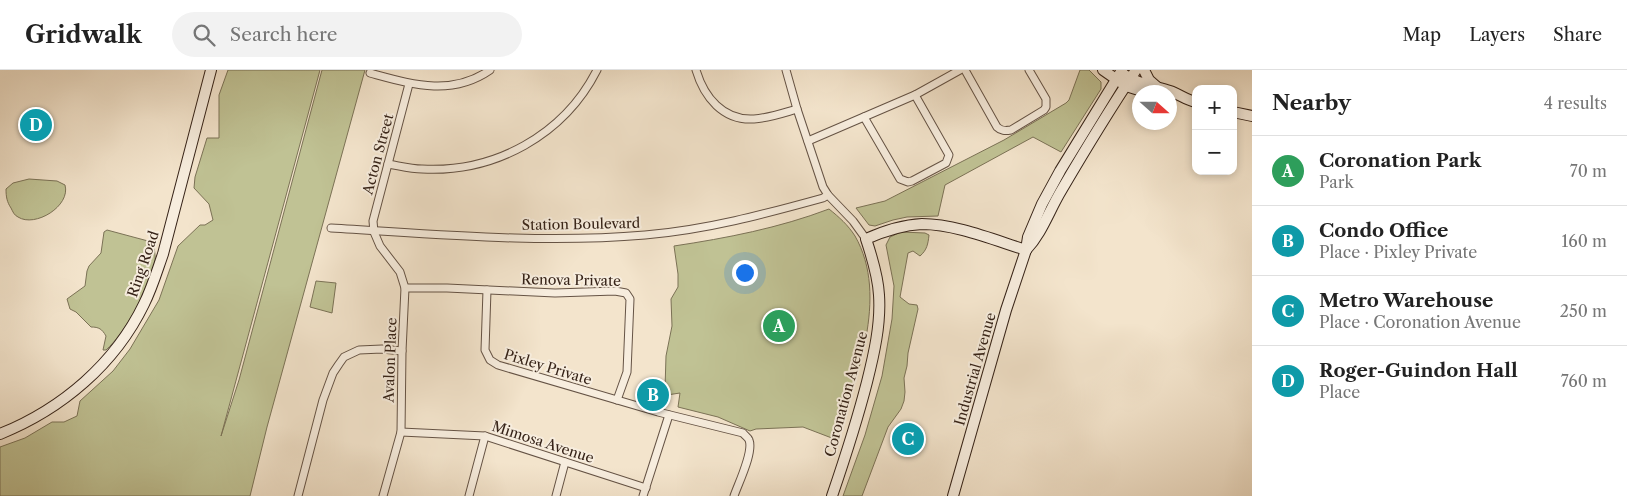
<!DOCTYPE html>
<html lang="en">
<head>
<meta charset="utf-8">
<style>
  :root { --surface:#fff; --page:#f2f2f2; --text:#222; --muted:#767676; --line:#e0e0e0; --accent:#8f2418 }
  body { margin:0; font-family:"Libre Caslon Text",serif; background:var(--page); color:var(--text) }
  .controls { position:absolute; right:15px; top:15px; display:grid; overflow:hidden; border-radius:10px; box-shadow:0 2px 8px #0003 }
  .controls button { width:45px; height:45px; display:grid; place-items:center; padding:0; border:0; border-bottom:1px solid var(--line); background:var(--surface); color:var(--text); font:25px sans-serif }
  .compass { position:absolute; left:1132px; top:15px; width:45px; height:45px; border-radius:50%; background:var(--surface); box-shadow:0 2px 8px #0003; rotate:111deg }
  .you { position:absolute; left:744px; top:202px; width:18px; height:18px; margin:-12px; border:4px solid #fff; border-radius:50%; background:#1a73e8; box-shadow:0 0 0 8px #1a73e833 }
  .badge { display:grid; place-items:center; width:32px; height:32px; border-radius:50%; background:var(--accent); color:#fff; font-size:16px; font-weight:700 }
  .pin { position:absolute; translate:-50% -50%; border:2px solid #fff; box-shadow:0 1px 5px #0006 }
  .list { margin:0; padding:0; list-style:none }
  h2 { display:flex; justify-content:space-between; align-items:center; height:65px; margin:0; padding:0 20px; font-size:21px }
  h2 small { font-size:16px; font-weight:400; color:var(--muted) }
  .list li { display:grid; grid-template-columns:32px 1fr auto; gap:15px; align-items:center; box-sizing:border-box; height:70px; padding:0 20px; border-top:1px solid var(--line) }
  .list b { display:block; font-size:19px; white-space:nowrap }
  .list p { margin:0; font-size:16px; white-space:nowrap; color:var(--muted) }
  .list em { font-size:16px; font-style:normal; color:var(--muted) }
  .icon { flex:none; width:28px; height:28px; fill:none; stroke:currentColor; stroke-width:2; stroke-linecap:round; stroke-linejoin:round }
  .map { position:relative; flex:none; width:1252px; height:426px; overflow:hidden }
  header { display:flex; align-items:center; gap:30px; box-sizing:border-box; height:70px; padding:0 25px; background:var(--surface); border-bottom:1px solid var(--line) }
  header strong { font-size:24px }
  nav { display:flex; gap:28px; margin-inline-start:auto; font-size:18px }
  .search { width:350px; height:45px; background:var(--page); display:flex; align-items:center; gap:12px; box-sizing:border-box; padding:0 18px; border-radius:28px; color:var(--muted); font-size:19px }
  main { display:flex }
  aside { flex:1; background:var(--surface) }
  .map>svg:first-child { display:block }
  .green { fill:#c0c294; stroke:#7b7256 }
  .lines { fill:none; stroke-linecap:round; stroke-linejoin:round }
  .street-casing { stroke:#655345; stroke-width:9 }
  .secondary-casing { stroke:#362318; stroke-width:12 }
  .street { stroke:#f7edde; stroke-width:7 }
  .secondary { stroke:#f7edde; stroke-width:10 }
  .labels { text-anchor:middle; stroke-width:4; stroke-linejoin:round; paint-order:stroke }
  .street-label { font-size:14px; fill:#362318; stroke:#f7edde }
</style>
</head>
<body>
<header>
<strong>Gridwalk</strong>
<div class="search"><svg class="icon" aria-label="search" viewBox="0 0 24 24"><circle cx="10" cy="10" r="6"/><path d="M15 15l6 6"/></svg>Search here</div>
<nav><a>Map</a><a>Layers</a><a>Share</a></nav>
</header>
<main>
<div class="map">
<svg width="1252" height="426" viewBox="0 0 1252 426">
  <rect width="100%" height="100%" fill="#f3e4cc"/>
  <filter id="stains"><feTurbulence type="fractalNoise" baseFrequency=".004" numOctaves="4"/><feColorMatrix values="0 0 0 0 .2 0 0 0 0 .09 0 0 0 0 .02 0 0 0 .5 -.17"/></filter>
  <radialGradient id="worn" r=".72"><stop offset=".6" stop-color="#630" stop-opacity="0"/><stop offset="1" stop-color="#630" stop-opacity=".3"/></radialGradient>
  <g class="green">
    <polygon points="228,0 320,0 221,366 239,310 322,0 365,0 267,357 250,426 0,426 0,377 25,368 52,352 64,352 77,346 80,331 113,301 130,279 159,230 178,176 200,155 205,155 213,150 209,134 194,118 195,107 207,68 219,68 219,25"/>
    <polygon points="1080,0 1089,0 1101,12 1101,19 1061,82 1033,67 945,115 938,146 907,147 893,150 875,156 869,155 856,138 885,131 1004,70 1066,33 1069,30"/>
    <path d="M29,109L57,111L65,115C71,136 35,158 18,147C14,145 13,142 11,138C7,132 6,127 6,119L13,113Z"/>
    <path d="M829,139C839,147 848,155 855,166C890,227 855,309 837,370L803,357L756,359L750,361L718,347L678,337L680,323L667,325L665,319L666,286L672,256L671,229L678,217V204L674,176C727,168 779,158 829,139Z"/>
    <path d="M107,160L148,171L154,177C155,184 156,190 154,197C149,220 124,264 106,280H103L106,266C102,259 99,257 91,257L76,242L70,239L67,229L85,216L87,201L89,196L101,183L104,162Z"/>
    <path d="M901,162L925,163L929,165C928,174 927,180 920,186L913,181L908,183L900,227L909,234L917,235L918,239L908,283L907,296L904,308L905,322L904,331L901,339L888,357L862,426H843L865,365L882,306L892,249L894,216L886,175L890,167Z"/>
    <polygon points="316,211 336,213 332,243 310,237"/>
  </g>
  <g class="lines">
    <g class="street-casing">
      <g id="street">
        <path d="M696,0C704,27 723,51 754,49C769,48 783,43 797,39"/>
        <polyline points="786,0 797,39 823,117 828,125 853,151 866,169"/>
        <path d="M965,0L997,57C1001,61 1005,61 1011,60L1044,40L1046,37V29L1029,0"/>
        <path d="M370,3C411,14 451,27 490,0"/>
        <polyline points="864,47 900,109 908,112 912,111 946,93 949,85 915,25"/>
        <polyline points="808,71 915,25 960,0"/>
        <path d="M388,94C400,96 411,99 422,99C495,103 564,65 597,0"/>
        <path d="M331,158C435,164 541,174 645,165C706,160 765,144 823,128L828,125"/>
        <polyline points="405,218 447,218 555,223 615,221 626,223 630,229 627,302 617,330"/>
        <path d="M487,220L485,280L490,290L498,295L658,342L743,363C745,366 748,367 749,370C754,382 738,414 734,426"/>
        <polyline points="401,362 485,366 646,418"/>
        <polyline points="298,426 323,330 333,303 339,294 344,287 359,280 382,279 402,281"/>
        <polyline points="383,426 401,362 402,281 405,218 400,202 380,176 374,162 373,151 409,14"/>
        <polyline points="469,426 485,366"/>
        <polyline points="556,426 565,392"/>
        <polyline points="643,426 669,345"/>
      </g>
    </g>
    <g class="secondary-casing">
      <g id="secondary">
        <polyline points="1103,0 1126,16 1145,22"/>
        <polyline points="1144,0 1149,10 1157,17"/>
        <path d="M1125,5C1138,14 1154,16 1170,21C1179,24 1186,30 1196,32"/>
        <polyline points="1233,42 1252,46"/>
        <path d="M1026,180C1042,163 1049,141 1061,121C1085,80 1110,39 1136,0"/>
        <path d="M0,364C62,339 115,294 144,234C152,218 157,201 163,184L211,0"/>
        <path d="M832,426C845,388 857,351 867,312C874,284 881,254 879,225C878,206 872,187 866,169C884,161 902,155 922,154C955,154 994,170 1026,180"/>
        <polyline points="953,426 1006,240 1026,180 1028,167 1042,134 1060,101 1122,0"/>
      </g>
    </g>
    <use href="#street" class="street"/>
    <use href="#secondary" class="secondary"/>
  </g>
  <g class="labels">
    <g class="street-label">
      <text transform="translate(378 84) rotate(-75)" y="5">Acton Street</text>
      <text transform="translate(581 154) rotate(-1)" y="5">Station Boulevard</text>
      <text transform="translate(143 194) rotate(-71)" y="5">Ring Road</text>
      <text transform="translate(571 210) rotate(1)" y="5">Renova Private</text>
      <text transform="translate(390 290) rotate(-88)" y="5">Avalon Place</text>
      <text transform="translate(548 297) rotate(17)" y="5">Pixley Private</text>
      <text transform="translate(975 299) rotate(-74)" y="5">Industrial Avenue</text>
      <text transform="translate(846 324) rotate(-75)" y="5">Coronation Avenue</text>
      <text transform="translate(543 372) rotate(18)" y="5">Mimosa Avenue</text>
    </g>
  </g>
  <rect width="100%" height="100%" filter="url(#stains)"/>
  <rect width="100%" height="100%" fill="url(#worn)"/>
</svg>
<div class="controls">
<button>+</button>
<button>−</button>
</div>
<svg class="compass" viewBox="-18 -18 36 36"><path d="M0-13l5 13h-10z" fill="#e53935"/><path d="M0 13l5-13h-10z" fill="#767676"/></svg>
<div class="you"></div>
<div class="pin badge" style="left:779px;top:256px;background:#2e9e5b">A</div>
<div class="pin badge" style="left:653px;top:325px;background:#0f9aa8">B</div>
<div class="pin badge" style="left:908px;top:369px;background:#0f9aa8">C</div>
<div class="pin badge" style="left:36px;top:55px;background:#0f9aa8">D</div>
</div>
<aside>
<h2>Nearby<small>4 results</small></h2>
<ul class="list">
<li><span class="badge" style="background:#2e9e5b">A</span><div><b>Coronation Park</b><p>Park</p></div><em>70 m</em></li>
<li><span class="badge" style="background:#0f9aa8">B</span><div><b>Condo Office</b><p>Place · Pixley Private</p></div><em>160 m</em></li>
<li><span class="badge" style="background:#0f9aa8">C</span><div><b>Metro Warehouse</b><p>Place · Coronation Avenue</p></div><em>250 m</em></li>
<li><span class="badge" style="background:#0f9aa8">D</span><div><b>Roger-Guindon Hall</b><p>Place</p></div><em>760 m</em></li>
</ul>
</aside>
</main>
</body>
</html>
